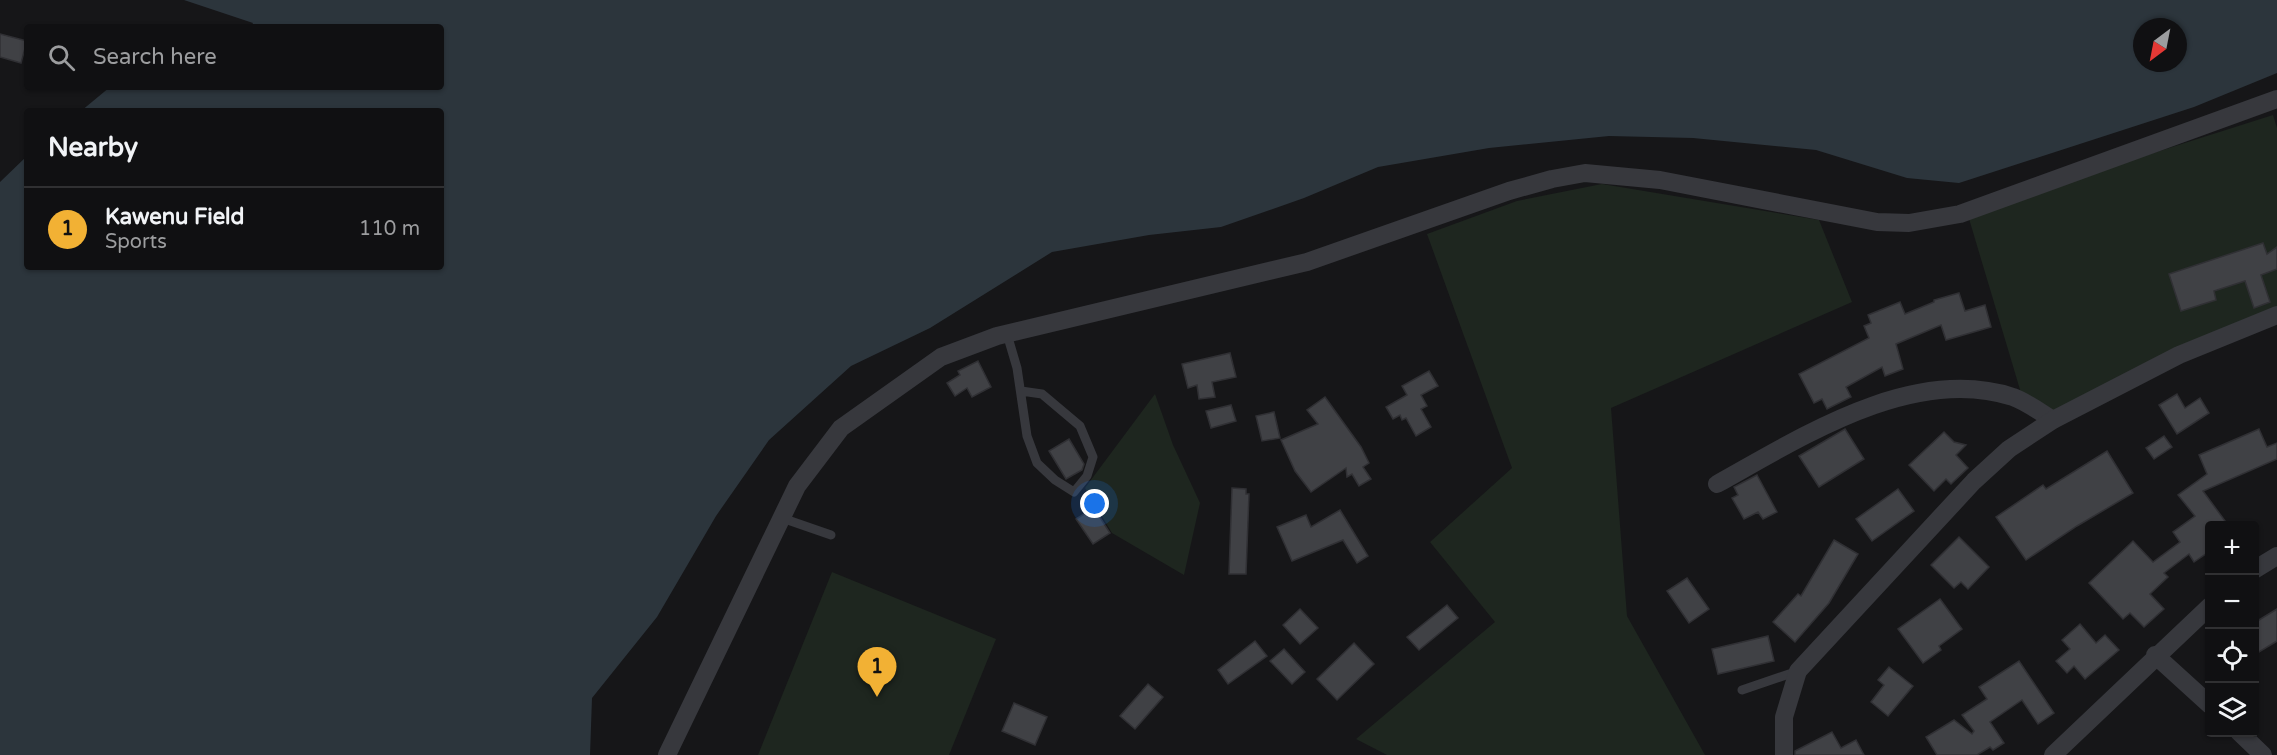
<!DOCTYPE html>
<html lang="en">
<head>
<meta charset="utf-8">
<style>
  :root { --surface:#101012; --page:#19191b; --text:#f1f3f6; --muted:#9c9d9f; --line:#303032; --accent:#f2b134 }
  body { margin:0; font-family:"Varela Round",sans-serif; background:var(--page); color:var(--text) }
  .controls { position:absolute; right:18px; bottom:18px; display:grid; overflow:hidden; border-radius:6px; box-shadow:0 2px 4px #0004 }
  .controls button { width:54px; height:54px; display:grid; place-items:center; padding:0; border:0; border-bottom:2px solid var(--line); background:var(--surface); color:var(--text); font:30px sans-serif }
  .compass { position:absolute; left:2133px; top:18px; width:54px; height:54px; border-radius:50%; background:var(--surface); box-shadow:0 2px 4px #0004; rotate:212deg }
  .you { position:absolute; left:1095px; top:504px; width:21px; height:21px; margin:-15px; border:4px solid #fff; border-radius:50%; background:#1a73e8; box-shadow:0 0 0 9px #1a73e833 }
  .badge { display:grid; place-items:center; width:39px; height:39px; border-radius:50%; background:var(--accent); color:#111; font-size:20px; font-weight:700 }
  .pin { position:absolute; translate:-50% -50px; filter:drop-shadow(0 2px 3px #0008) }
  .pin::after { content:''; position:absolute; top:32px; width:21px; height:18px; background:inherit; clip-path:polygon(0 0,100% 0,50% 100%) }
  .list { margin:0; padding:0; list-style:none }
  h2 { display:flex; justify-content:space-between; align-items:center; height:78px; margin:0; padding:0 24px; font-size:26px }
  h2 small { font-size:20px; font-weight:400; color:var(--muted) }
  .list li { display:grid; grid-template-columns:39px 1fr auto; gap:18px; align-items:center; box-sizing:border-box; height:84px; padding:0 24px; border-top:2px solid var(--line) }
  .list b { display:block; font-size:22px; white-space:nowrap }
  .list p { margin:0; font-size:20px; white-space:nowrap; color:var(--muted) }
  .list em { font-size:20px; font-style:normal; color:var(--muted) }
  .icon { flex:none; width:33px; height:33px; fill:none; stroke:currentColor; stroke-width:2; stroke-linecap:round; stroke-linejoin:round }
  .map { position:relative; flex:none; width:2277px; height:755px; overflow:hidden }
  .search { position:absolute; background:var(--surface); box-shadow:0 2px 4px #0004; left:24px; top:24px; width:420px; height:66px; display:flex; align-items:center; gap:15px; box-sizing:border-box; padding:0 21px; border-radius:6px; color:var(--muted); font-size:22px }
  .panel { position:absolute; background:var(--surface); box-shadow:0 2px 4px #0004; left:24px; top:108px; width:420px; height:162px; border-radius:6px }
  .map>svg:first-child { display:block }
  .green { fill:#1e261f }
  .water { fill:#2c353c; fill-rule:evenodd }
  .building { fill:#404145; stroke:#303034; stroke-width:1.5 }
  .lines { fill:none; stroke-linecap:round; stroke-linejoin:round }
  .service { stroke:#37383d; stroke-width:9 }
  .minor { stroke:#37383d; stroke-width:18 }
</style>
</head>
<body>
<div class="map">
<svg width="2277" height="755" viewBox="0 0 2277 755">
  <rect width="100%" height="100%" fill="#161618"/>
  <g class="green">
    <polygon points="2273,115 2277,128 2277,315 2052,418 2024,403 1967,212"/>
    <polygon points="1602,184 1819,220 1852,302 1611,408 1627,616 1705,755 1387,755 1356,739 1495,622 1430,542 1512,468 1427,234 1517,201"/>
    <polygon points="1155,394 1173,445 1200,503 1184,575 1112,533 1085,488"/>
    <polygon points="832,572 996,639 949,755 758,755"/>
  </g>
  <path class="water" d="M184,0H2277V73L2194,107L1959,183L1907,178L1816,150L1693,138L1609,136L1489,148L1378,167L1304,198L1221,227L1149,235L1052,252L930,328L851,366L769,440L716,516L657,617L592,698L590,755H0V182L27,156V267H441V111H81L110,87H441V27H251L253,23ZM2142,27H2178V63H2142Z"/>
  <g class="building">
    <polygon points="0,34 27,41 21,63 0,57"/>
    <polygon points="2263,243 2267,254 2277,247 2277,269 2261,275 2270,302 2254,308 2245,281 2214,291 2216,300 2181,311 2169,274"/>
    <polygon points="1959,293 1965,311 1985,305 1991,327 1946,340 1941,325 1896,344 1903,369 1885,376 1882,367 1846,387 1851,397 1827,409 1822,399 1814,403 1799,374 1869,338 1864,326 1871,323 1868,315 1900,302 1905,314 1934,302 1934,300"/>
    <polygon points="1230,353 1236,377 1212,382 1215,397 1199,399 1197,385 1188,388 1182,364"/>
    <polygon points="978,361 991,387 972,397 967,388 955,396 947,383 960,375 958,371"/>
    <polygon points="1429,371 1438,386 1421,395 1427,406 1421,409 1431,427 1416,436 1406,418 1402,420 1400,415 1393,419 1386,407 1407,395 1402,386"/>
    <polygon points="2177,394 2185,408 2200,398 2209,413 2177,434 2159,405"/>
    <polygon points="1325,397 1361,447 1369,463 1363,467 1371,479 1359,486 1352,474 1347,477 1346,468 1311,492 1295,471 1281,440 1318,424 1307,410"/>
    <polygon points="1231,405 1236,421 1211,428 1206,411"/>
    <polygon points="1274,412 1280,438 1262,441 1256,416"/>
    <polygon points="1845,429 1864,459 1819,487 1799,456"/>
    <polygon points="2259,429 2267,447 2277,443 2277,459 2203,491 2228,525 2210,525 2210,551 2194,562 2189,554 2164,573 2168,577 2150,594 2164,609 2144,627 2130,613 2123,619 2089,583 2133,541 2153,562 2180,542 2173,532 2195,516 2178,495 2207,474 2199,455"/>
    <polygon points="1944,432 1954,442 1966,445 1956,455 1968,468 1951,484 1946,479 1934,491 1909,465"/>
    <polygon points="2164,436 2172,447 2154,459 2146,448"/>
    <polygon points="1069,439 1084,464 1082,470 1066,479 1049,451"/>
    <polygon points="2107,451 2133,493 2077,526 2026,560 1996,517 2043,485 2046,489"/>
    <polygon points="1757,475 1777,512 1763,519 1758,512 1744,519 1732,498 1738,495 1734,487"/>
    <polygon points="1232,488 1246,489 1246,494 1249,494 1246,574 1229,574"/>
    <polygon points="1898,489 1914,511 1872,541 1856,519"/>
    <polygon points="1094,508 1110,533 1093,544 1076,519"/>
    <polygon points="1340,510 1368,556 1357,563 1343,540 1292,561 1277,527 1306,515 1311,527"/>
    <polygon points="1959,537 1989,567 1968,589 1961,582 1954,588 1931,565"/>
    <polygon points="1834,540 1858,554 1829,603 1795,642 1773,622 1798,594 1801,596"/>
    <polygon points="1687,578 1709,609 1689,623 1667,591"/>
    <polygon points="1940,599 1962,629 1939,646 1941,650 1923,663 1898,629"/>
    <polygon points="1447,605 1458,618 1419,650 1407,637"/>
    <polygon points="1300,609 1318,628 1300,644 1283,625"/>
    <polygon points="2277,609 2277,641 2254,655 2254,623"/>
    <polygon points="2080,624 2096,643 2105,635 2119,650 2085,679 2074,666 2067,673 2056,661 2070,649 2062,640"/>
    <polygon points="1768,636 1774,661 1718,674 1712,649"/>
    <polygon points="1255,641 1267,656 1228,684 1218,670"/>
    <polygon points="1354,643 1374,664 1337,700 1317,679"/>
    <polygon points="1284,649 1305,672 1292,684 1270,661"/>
    <polygon points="2019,661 2054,713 2038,724 2022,700 1990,722 2004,743 1993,750 1990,747 1977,755 1937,755 1926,737 1954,720 1972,734 1974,731 1962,715 1987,699 1979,687"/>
    <polygon points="1889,667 1913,686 1888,716 1871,702 1884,685 1878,680"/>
    <polygon points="1148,684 1163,697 1135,729 1120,716"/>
    <polygon points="1014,703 1047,717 1035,745 1002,731"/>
    <polygon points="1832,732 1841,748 1856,740 1864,755 1795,755 1795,751"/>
  </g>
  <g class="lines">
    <g class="service">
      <polyline points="1007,334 1017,368 1027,436 1037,463 1055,480 1074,492 1087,476 1093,457 1080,426 1042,394 1021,391"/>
      <polyline points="779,517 831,535"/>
      <polyline points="1742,690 1798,671"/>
    </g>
    <g class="minor">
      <path d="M1717,484C1800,438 1913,364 2013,397C2027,402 2040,412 2053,420"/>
      <polyline points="2254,570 2277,556"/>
      <polyline points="2155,655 2210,705"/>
      <polyline points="2239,732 2263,755"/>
      <polyline points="667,755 797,486 841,428 941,357 997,336 1307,262 1509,191 1552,179 1585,173 1660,180 1877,222 1909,223 1960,214 2277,99"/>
      <polyline points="1784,755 1784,717 1798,671 1974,481 2009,449 2053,420 2179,355 2277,315"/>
      <polyline points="2053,755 2210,606"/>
    </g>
  </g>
</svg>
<div class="controls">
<button>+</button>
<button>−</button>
<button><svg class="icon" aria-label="locate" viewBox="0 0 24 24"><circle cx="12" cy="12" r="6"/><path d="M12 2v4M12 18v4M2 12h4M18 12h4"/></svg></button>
<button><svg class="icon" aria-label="layers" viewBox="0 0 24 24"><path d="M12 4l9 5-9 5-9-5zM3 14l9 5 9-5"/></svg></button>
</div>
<svg class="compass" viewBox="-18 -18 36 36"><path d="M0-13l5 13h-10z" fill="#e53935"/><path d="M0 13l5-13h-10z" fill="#9c9d9f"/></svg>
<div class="you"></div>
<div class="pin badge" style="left:877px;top:697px">1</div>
<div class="search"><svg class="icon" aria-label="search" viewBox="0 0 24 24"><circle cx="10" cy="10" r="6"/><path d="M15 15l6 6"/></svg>Search here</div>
<section class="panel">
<h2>Nearby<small></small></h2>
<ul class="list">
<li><span class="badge">1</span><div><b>Kawenu Field</b><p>Sports</p></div><em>110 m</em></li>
</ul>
</section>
</div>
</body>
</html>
